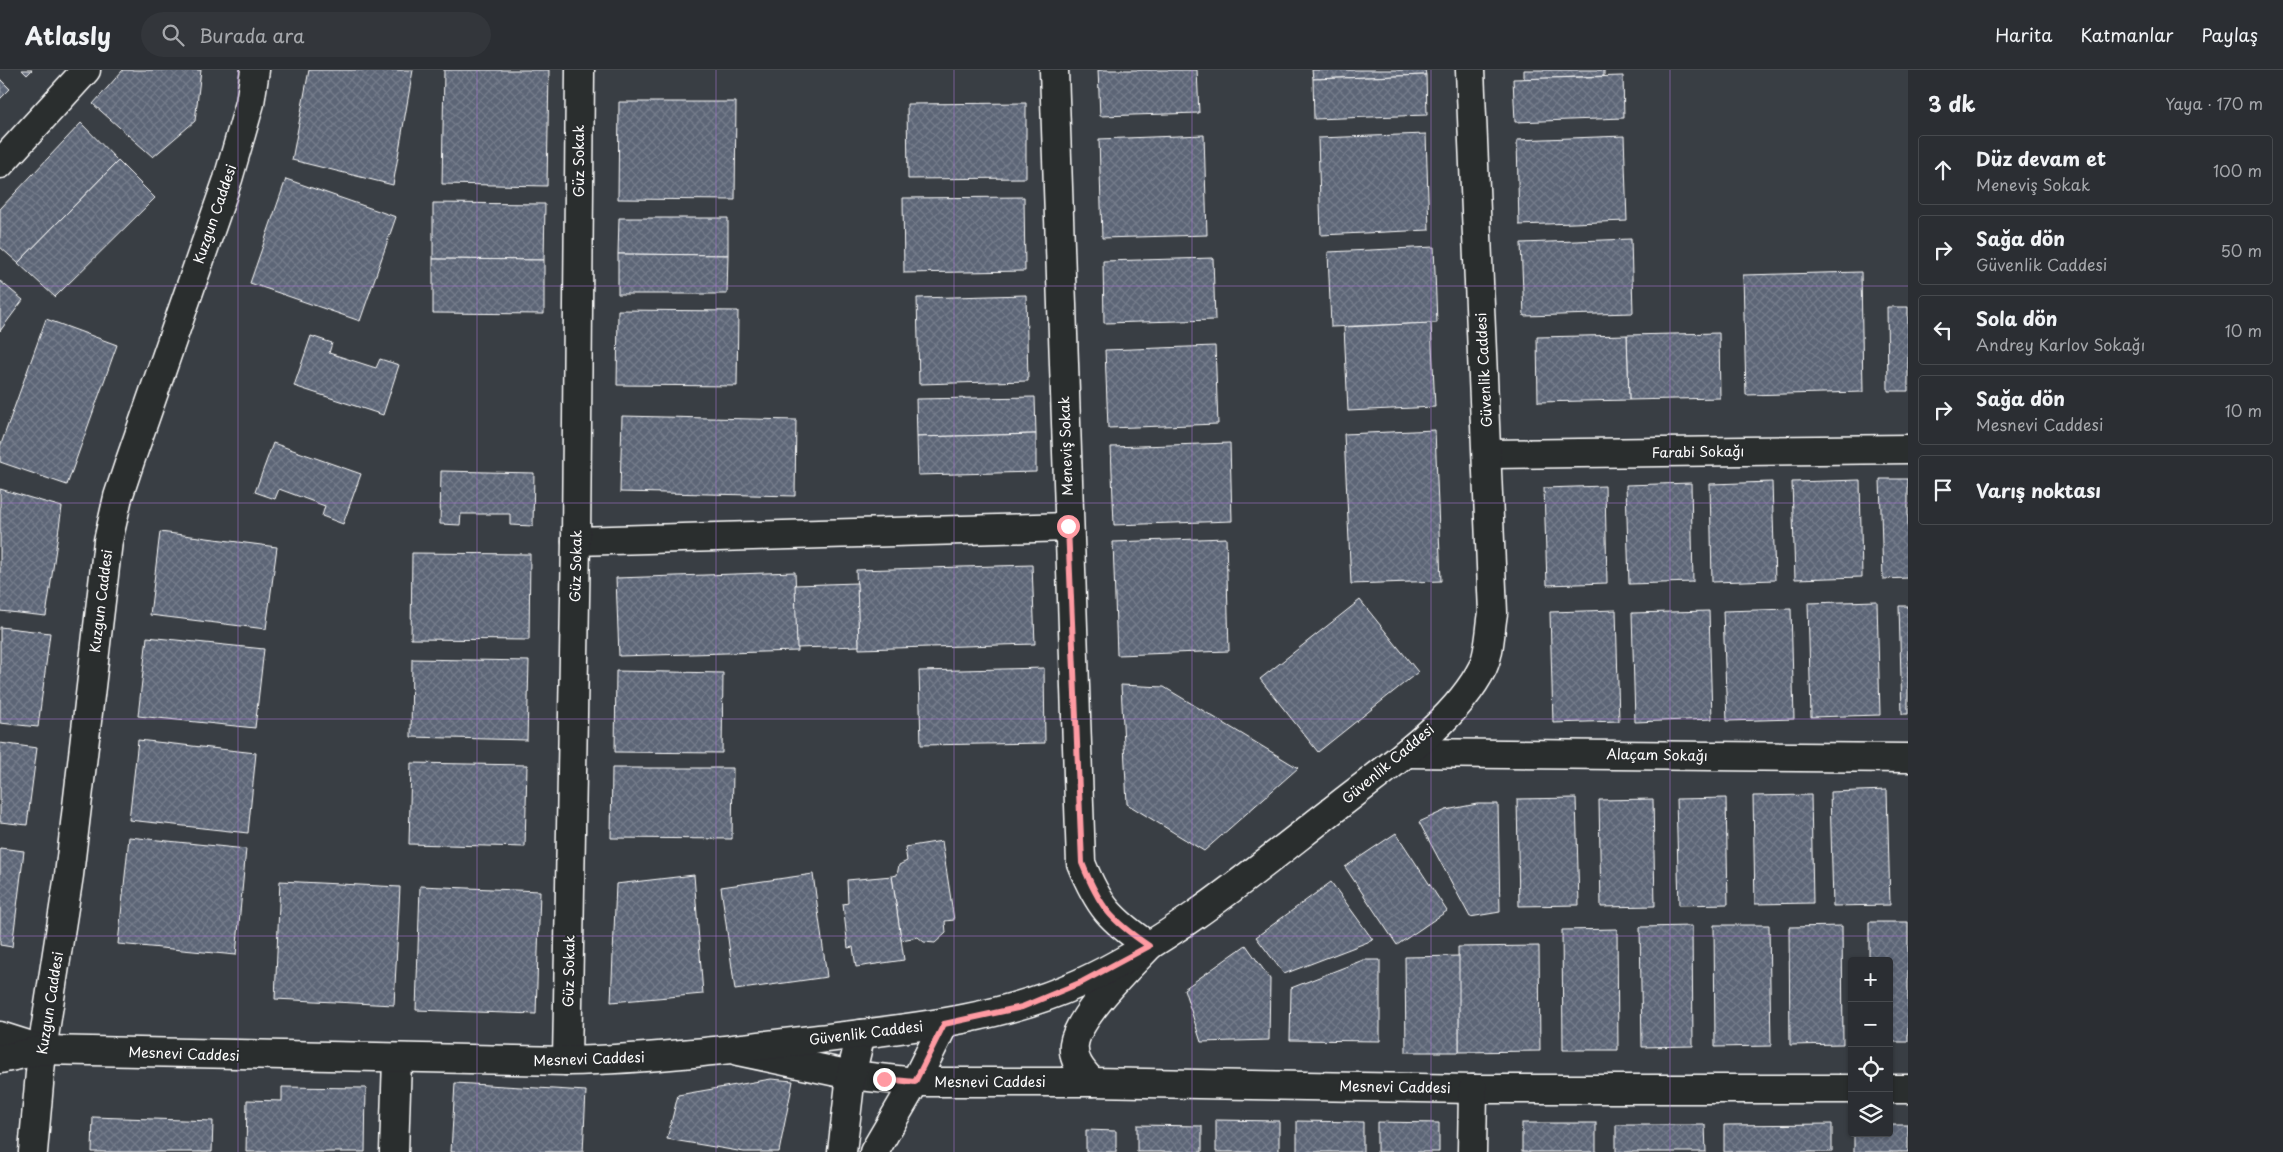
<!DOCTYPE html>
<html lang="tr">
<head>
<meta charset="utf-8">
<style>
  :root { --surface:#2b2e33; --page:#33363b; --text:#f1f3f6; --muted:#a6a8ac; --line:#474a4e }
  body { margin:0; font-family:"Playpen Sans",sans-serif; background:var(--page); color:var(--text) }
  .controls { position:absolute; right:15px; bottom:15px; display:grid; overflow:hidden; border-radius:5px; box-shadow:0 1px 4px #0004 }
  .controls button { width:45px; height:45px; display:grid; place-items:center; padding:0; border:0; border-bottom:1px solid var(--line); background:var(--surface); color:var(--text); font:25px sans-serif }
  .stop { position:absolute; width:15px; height:15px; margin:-11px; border:4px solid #ff9aa2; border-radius:50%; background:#fff }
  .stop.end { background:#ff9aa2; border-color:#fff; box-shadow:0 1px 5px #0008 }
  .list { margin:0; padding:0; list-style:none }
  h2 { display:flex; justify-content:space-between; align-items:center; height:65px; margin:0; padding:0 20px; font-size:21px }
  h2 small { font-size:16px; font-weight:400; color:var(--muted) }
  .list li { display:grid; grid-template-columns:32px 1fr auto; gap:15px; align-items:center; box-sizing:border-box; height:70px; margin:0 10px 10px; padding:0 10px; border:1px solid var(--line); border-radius:5px }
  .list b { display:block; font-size:19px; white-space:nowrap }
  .list p { margin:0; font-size:16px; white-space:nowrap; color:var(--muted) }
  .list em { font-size:16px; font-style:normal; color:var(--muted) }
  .icon { flex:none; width:28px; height:28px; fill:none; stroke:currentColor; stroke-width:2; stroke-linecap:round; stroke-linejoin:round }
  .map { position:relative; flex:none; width:1908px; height:1082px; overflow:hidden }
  header { display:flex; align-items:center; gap:30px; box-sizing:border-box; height:70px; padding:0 25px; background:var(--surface); border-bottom:1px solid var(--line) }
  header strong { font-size:24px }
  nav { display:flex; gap:28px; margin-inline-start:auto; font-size:18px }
  .search { width:350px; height:45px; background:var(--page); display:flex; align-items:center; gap:12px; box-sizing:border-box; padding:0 18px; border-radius:28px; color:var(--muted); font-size:19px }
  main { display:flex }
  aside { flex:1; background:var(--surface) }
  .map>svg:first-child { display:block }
  .building { fill:url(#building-cross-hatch); stroke:#fff }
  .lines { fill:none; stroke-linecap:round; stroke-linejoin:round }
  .minor-casing { stroke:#fff; stroke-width:31 }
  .major-casing { stroke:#fff; stroke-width:31 }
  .minor { stroke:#2a2d2e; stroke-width:28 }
  .major { stroke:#2a2d2e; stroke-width:28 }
  .route { stroke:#ff9aa2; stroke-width:6 }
  .grid { fill:none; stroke:#a976d5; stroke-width:1; stroke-opacity:0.55 }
  .labels { text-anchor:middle; stroke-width:4; stroke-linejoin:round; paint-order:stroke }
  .street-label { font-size:14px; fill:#fff; stroke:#2a2d2e }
</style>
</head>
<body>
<header>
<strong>Atlasly</strong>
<div class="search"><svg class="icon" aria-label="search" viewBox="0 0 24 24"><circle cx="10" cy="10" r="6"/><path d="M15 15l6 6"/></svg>Burada ara</div>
<nav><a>Harita</a><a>Katmanlar</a><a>Paylaş</a></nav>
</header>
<main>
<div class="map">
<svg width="1908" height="1082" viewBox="0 0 1908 1082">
  <defs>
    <pattern id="building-cross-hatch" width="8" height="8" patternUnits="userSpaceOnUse" patternTransform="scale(1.25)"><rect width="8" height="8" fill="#5c6576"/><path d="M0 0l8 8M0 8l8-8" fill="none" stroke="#747c8b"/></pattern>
  </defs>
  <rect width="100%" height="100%" fill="#393e44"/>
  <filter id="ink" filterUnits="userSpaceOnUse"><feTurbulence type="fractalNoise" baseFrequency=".02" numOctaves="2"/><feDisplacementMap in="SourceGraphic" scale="10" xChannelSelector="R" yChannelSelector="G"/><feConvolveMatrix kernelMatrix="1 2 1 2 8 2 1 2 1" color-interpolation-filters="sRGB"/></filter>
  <g filter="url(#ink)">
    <g class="building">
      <polygon points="22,0 32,0 27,5"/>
      <polygon points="123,0 201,0 195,51 153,87 93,34"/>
      <polygon points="309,0 413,0 393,115 292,90"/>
      <polygon points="444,0 549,0 547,116 442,114"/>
      <polygon points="1098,0 1197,0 1199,43 1100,46"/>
      <polygon points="1312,0 1425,0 1426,5 1313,9"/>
      <polygon points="1524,0 1604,0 1604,6 1524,9"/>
      <polygon points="1426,5 1427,45 1314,49 1313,9"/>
      <polygon points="1623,6 1624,48 1515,52 1513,9"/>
      <polygon points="0,9 10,19 0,29"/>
      <polygon points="619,32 736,32 735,130 618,129"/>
      <polygon points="1026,33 1026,108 908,109 907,34"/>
      <polygon points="81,53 118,91 18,193 0,177 0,139"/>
      <polygon points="1426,64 1429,160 1321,165 1318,68"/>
      <polygon points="1204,65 1207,165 1102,168 1099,69"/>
      <polygon points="1624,66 1627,151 1519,155 1517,70"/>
      <polygon points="118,91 155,128 55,227 18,193"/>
      <polygon points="286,109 396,147 360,251 250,213"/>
      <polygon points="1024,127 1025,201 904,203 903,128"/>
      <polygon points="433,133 545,134 544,190 433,189"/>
      <polygon points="619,148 728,148 728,185 618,184"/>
      <polygon points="1631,169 1633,243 1524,246 1521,173"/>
      <polygon points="1434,177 1437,253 1331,257 1328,182"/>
      <polygon points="618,184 728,185 727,224 618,224"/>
      <polygon points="1213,188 1215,250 1104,253 1103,191"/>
      <polygon points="433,189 544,190 544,244 433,243"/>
      <polygon points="1861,202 1863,322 1746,325 1743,205"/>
      <polygon points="0,211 23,230 0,261"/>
      <polygon points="1026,225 1028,311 919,314 917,228"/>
      <polygon points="1887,237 1908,237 1908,321 1888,321"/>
      <polygon points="618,240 738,241 737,316 617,315"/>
      <polygon points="46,249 117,275 67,415 0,392 0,377"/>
      <polygon points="1431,253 1435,337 1348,341 1344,257"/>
      <polygon points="1719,263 1720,328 1629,330 1627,265"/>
      <polygon points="1627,265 1629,330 1538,332 1537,267"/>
      <polygon points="311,266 332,273 329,283 376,298 380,289 399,295 383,345 294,316"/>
      <polygon points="1215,276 1218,354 1108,358 1105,280"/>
      <polygon points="1035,327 1036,364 917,367 916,329"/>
      <polygon points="622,346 796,350 795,426 620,422"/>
      <polygon points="1435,360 1441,511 1351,514 1344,364"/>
      <polygon points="1036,364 1036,402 918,405 917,367"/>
      <polygon points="273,373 361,404 343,454 322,446 325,436 279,419 275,429 255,422"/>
      <polygon points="1230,373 1232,451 1114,455 1111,377"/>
      <polygon points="441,401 534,403 533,456 510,455 510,444 461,444 460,455 440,454"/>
      <polygon points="1880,409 1908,409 1908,508 1883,509"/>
      <polygon points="1860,410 1862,507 1795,509 1792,412"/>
      <polygon points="1772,412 1775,510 1712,512 1710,414"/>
      <polygon points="1691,413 1693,512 1629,514 1626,415"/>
      <polygon points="1605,416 1607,513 1547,515 1544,418"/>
      <polygon points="0,419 62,437 46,546 0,541"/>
      <polygon points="160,462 277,477 266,559 150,545"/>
      <polygon points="1226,468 1229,581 1117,585 1113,472"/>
      <polygon points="412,483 530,484 529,570 411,569"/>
      <polygon points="1032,495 1035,574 859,579 856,500"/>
      <polygon points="795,502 798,581 619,586 616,508"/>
      <polygon points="857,513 859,576 797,578 795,515"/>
      <polygon points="1360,530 1418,602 1318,682 1260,609"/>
      <polygon points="1877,531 1880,645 1811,647 1808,533"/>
      <polygon points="1899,536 1908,536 1908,644 1902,644"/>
      <polygon points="1791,539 1794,649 1727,651 1723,541"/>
      <polygon points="1616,540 1619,651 1553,653 1550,542"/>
      <polygon points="1709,541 1712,649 1635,652 1632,543"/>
      <polygon points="0,557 50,563 38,657 0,653"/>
      <polygon points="147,567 264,579 255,658 138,646"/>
      <polygon points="412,589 529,591 527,670 411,667"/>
      <polygon points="1044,598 1045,673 921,675 919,601"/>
      <polygon points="616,601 723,603 722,683 615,682"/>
      <polygon points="1121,615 1164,617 1298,698 1204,781 1127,734"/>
      <polygon points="138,670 256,683 248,763 129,750"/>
      <polygon points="0,673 37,678 27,755 0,752"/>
      <polygon points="411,693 527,695 525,777 409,774"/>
      <polygon points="612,698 733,698 732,769 611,768"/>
      <polygon points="1887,720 1890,835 1833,836 1830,722"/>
      <polygon points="1811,725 1813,833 1755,834 1753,726"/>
      <polygon points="1576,728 1579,835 1519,836 1517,729"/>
      <polygon points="1726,728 1728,834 1679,835 1676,729"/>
      <polygon points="1653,729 1655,836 1601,837 1599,730"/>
      <polygon points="1477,734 1498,734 1500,842 1470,847 1419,752 1446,740"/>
      <polygon points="1396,763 1447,841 1397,875 1345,797"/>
      <polygon points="129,767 246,779 236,885 118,874"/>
      <polygon points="942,771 954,850 945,851 946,863 935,873 924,872 918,867 901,870 892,806 897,805 899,795 907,791 905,777"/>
      <polygon points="0,778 24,781 12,877 0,875"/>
      <polygon points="813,804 827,907 735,920 721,817"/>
      <polygon points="694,805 703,924 611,932 616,814"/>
      <polygon points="892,806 904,890 856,897 853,877 848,878 843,834 848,833 847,810"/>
      <polygon points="280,811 400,817 394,935 275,929"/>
      <polygon points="1331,812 1373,870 1284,904 1256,867"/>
      <polygon points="420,816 540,821 536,944 416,940"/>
      <polygon points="1869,852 1908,852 1908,972 1889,972 1889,891 1869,891"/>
      <polygon points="1714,855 1769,855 1771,976 1715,977"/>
      <polygon points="1692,856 1693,976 1642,977 1640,857"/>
      <polygon points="1842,856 1843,974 1790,975 1789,857"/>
      <polygon points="1617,859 1618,980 1563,980 1562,860"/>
      <polygon points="1246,875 1270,909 1269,970 1201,972 1184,919"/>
      <polygon points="1539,876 1540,981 1459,982 1458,877"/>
      <polygon points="1459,886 1459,982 1406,982 1405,887"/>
      <polygon points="1363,890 1380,890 1380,971 1290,970 1291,918"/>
      <polygon points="771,1009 793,1011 779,1082 744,1082 667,1069 678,1025"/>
      <polygon points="455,1013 586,1021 583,1082 451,1082"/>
      <polygon points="282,1017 366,1018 365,1082 246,1082 247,1030 282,1031"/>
      <polygon points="93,1047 213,1051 212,1082 92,1082"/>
      <polygon points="1216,1050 1279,1051 1279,1082 1216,1082"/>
      <polygon points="1297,1051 1363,1052 1363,1082 1297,1082"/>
      <polygon points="1377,1052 1439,1053 1439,1082 1377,1082"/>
      <rect x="1522" y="1053" width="74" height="29"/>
      <polygon points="1832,1054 1832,1082 1724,1082 1724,1055"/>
      <polygon points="1137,1055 1202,1056 1202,1082 1137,1082"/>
      <polygon points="1616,1055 1705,1055 1706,1082 1616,1082"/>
      <polygon points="1889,1055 1908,1055 1908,1082 1854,1082 1854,1063 1889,1063"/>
      <polygon points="1086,1060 1116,1061 1116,1082 1086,1082"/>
    </g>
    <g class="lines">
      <g class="minor-casing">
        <g id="minor">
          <path d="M1054,0L1081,793C1099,837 1110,849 1149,876C1129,897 1078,946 1074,974C1072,990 1082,1001 1092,1012"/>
          <polyline points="0,94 86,0"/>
          <polyline points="1488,384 1908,379"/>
          <polyline points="576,471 1068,457"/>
          <polyline points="1406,683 1908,688"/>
          <polyline points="738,981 851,1005 915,1012 1092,1012 1473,1019 1852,1019"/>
          <polyline points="567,991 576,471 580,0"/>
          <polyline points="1889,1019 1908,1019"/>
          <polyline points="33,1082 42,980 69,805 108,471 118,427 130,391 228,109 250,33 255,0"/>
          <polyline points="394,1082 397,989"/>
          <polyline points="842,1082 851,1005 861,964"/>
          <polyline points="874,1082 915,1012 944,954"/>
          <polyline points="1472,1082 1473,1019"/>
        </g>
      </g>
      <g class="major-casing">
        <g id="major">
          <polyline points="0,966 41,979"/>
          <path d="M0,989L42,980L567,991C651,989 735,979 819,969C909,958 996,951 1080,913C1172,871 1258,798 1338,736C1386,698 1455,653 1483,597C1490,582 1490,560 1493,543L1470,0"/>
        </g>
      </g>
      <use href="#minor" class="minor"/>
      <use href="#major" class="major"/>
    </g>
  </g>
  <g class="lines" filter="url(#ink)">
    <path class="route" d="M884,1009L915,1012L944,954L1022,937L1082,912L1149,876C1109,849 1100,837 1082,793L1068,456"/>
  </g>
  <path class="grid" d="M238,0V1082M477,0V1082M716,0V1082M954,0V1082M1192,0V1082M1431,0V1082M1670,0V1082M0,216H1908M0,433H1908M0,649H1908M0,866H1908"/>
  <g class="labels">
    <g class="street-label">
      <text transform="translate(579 91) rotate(-90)" y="5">Güz Sokak</text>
      <text transform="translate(215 144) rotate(-71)" y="5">Kuzgun Caddesi</text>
      <text transform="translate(1484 300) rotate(-93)" y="5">Güvenlik Caddesi</text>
      <text transform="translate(1066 376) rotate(-92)" y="5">Meneviş Sokak</text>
      <text transform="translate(1698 382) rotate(-1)" y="5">Farabi Sokağı</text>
      <text transform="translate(576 496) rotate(-89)" y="5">Güz Sokak</text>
      <text transform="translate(101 531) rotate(-83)" y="5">Kuzgun Caddesi</text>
      <text transform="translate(1657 685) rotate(1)" y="5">Alaçam Sokağı</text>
      <text transform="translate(1388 694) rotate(-40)" y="5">Güvenlik Caddesi</text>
      <text transform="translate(569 901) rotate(-89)" y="5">Güz Sokak</text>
      <text transform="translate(50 933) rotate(-81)" y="5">Kuzgun Caddesi</text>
      <text transform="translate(866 963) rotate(-7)" y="5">Güvenlik Caddesi</text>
      <text transform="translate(184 984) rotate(2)" y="5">Mesnevi Caddesi</text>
      <text transform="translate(589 989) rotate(-2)" y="5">Mesnevi Caddesi</text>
      <text x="990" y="1017">Mesnevi Caddesi</text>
      <text transform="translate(1395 1017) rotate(1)" y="5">Mesnevi Caddesi</text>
    </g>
  </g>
</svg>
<div class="controls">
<button>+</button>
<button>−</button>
<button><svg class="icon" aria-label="locate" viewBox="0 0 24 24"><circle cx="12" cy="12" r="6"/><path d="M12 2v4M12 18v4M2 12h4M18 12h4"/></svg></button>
<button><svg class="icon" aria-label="layers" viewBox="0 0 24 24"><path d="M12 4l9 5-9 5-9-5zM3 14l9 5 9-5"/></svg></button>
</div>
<div class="stop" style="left:1068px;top:456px"></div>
<div class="stop end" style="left:884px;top:1009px"></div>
</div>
<aside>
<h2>3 dk<small>Yaya · 170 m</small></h2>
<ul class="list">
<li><svg class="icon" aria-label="ahead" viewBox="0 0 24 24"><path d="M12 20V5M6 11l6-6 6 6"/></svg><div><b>Düz devam et</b><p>Meneviş Sokak</p></div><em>100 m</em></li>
<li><svg class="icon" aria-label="right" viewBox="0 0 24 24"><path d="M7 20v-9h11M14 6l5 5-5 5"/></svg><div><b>Sağa dön</b><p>Güvenlik Caddesi</p></div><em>50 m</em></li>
<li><svg class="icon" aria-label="left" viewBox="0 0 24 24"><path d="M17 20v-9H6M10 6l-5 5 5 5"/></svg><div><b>Sola dön</b><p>Andrey Karlov Sokağı</p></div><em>10 m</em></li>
<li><svg class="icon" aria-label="right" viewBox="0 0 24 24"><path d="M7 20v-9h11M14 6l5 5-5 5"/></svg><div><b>Sağa dön</b><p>Mesnevi Caddesi</p></div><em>10 m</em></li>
<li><svg class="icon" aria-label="arrive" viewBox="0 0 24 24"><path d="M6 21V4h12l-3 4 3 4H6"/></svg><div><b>Varış noktası</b></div></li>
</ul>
</aside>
</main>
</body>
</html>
